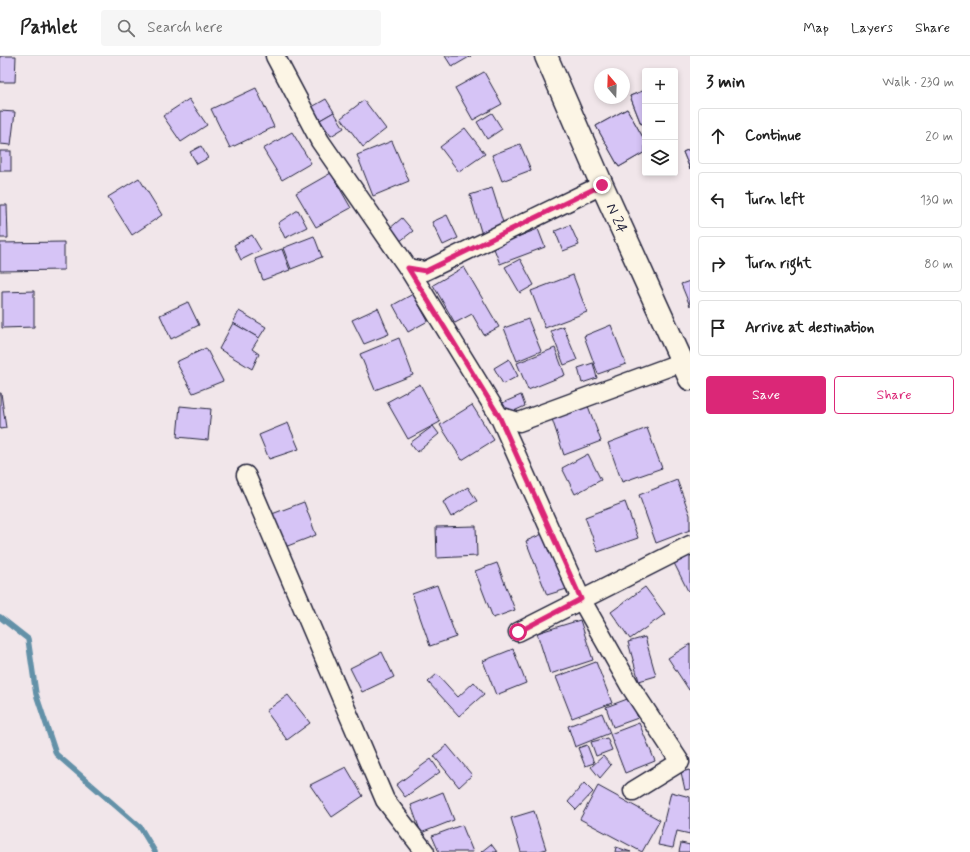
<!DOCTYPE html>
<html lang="en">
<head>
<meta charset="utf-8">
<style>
  :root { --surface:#fff; --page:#f6f6f6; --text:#222; --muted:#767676; --line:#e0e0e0; --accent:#db2777 }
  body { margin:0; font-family:Mynerve,sans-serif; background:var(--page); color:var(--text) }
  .controls { position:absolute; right:12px; top:12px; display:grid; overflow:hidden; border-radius:4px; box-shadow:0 2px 6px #0003 }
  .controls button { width:36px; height:36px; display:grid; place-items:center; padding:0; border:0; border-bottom:1px solid var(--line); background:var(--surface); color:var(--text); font:20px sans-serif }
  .compass { position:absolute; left:594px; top:12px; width:36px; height:36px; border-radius:50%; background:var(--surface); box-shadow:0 2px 6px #0003; rotate:341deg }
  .stop { position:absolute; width:12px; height:12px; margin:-9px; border:3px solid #db2777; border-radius:50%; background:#fff }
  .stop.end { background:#db2777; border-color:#fff; box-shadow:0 1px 4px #0008 }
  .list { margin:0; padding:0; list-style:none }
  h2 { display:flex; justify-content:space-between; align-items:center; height:52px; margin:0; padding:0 16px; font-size:17px }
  h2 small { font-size:13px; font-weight:400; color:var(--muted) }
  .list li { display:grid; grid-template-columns:26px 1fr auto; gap:12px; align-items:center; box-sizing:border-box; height:56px; margin:0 8px 8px; padding:0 8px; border:1px solid var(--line); border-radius:4px }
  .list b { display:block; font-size:15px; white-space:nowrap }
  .list em { font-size:13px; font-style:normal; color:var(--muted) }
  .actions { display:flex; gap:8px; padding:12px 16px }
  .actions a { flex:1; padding:9px 0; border:1px solid var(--accent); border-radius:4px; text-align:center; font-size:14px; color:var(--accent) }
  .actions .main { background:var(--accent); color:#fff }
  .icon { flex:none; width:22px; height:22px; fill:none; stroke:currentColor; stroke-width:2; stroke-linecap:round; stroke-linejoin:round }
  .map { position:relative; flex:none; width:690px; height:796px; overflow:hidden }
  header { display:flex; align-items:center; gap:24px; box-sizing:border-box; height:56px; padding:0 20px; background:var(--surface); border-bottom:1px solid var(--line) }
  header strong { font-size:19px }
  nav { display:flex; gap:22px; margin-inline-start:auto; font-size:14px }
  .search { width:280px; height:36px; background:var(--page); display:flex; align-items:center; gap:10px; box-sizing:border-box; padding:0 14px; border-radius:4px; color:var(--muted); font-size:15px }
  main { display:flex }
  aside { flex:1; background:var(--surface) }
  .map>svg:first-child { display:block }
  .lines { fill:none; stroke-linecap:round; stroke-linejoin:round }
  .stream { stroke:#6491a8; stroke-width:5.5 }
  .building { fill:#d6c4f6; stroke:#22223b }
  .minor-casing { stroke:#22223b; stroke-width:21 }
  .primary-casing { stroke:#22223b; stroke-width:25 }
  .minor { stroke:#fcf5e5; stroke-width:18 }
  .primary { stroke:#fcf5e5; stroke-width:22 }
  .route { stroke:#db2777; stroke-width:5 }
  .labels { text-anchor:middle; stroke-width:4; stroke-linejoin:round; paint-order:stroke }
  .street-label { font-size:15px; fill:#22223b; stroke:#fcf5e5 }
</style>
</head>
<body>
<header>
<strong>Pathlet</strong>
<div class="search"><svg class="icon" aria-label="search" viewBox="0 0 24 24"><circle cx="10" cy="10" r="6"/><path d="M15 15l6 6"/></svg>Search here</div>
<nav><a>Map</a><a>Layers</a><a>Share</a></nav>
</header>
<main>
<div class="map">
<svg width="690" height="796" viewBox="0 0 690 796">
  <rect width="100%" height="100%" fill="#f1e6ea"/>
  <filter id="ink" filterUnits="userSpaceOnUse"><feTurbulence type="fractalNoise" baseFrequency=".025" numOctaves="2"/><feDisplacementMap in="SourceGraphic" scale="8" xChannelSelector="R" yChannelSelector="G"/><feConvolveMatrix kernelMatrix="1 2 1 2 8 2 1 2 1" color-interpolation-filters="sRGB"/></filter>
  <g filter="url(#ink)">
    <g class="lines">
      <polyline class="stream" points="0,561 28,583 36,638 56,698 140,771 155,796"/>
    </g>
    <g class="building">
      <polygon points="0,0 16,0 15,26 0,26"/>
      <polygon points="445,0 471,0 452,11"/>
      <polygon points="484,16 502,48 473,64 455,32"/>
      <polygon points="256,32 274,71 230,92 211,53"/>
      <polygon points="645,34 645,66 641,68 630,40"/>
      <polygon points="645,34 645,66 641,68 630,40"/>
      <polygon points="189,43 207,69 181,86 163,60"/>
      <polygon points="326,43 334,56 320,64 312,51"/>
      <polygon points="364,44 386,73 363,91 341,62"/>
      <polygon points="627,53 645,85 645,96 619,111 596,70"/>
      <polygon points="627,53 645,85 645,96 619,111 596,70"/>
      <polygon points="0,55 15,56 11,89 0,88"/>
      <polygon points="334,56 344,72 331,80 320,64"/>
      <polygon points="492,57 502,73 487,83 477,66"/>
      <polygon points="465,72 485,98 459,116 440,91"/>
      <polygon points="292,76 311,107 282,124 263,93"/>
      <polygon points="392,85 409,125 373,140 357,99"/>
      <polygon points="520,88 531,114 502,125 492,99"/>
      <polygon points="201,90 208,102 197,108 190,96"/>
      <polygon points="690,93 690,113 683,96"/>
      <polygon points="690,93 690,113 683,96"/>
      <rect x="0" y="95" width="11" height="20"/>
      <polygon points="331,117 351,152 316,171 296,137"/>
      <polygon points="139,122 162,159 132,179 108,141"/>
      <polygon points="492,132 505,173 482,179 470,139"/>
      <polygon points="0,149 7,149 8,182 0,182"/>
      <polygon points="298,154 307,171 285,182 278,167"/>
      <polygon points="447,159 458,182 443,189 432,166"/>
      <polygon points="402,162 413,175 399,186 389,173"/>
      <polygon points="570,169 579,189 563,195 555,175"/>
      <polygon points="538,173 545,191 500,208 493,190"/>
      <polygon points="252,179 261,194 241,204 234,189"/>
      <polygon points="314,180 322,201 291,213 283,192"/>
      <polygon points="64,186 64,214 0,215 0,187"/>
      <polygon points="282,193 290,214 263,224 255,203"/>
      <polygon points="520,203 534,229 520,237 505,211"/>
      <polygon points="464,211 499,271 484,279 472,258 455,267 433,229"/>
      <polygon points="573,219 587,256 545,272 531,235"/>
      <polygon points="690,225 690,250 681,228"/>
      <polygon points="34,235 34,271 2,272 2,236"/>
      <polygon points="413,238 428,265 408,276 393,249"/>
      <polygon points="188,246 199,269 171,283 160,259"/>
      <polygon points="378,252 389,278 364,288 352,264"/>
      <polygon points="239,255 266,271 259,282 233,267"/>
      <polygon points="528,263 541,295 517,305 504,272"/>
      <polygon points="233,267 259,282 252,293 259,298 252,313 219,293"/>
      <polygon points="611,269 626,308 598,318 584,280"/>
      <polygon points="563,270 577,304 564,309 551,275"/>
      <polygon points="399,282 413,319 375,334 360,298"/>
      <polygon points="206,292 223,325 193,337 176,306"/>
      <polygon points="555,292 565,319 528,334 517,307"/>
      <polygon points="509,303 518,320 503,328 494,312"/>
      <polygon points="593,307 597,322 582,327 578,312"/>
      <polygon points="420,328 440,366 408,383 387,346"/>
      <polygon points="0,337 1,337 6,372 0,373"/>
      <polygon points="521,339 525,350 505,359 500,348"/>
      <polygon points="472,349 494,384 462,404 440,369"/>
      <polygon points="180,350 211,353 208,384 177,381"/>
      <polygon points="588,350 601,385 564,399 552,363"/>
      <polygon points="288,367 299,393 269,403 259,379"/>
      <polygon points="433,370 439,378 417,396 410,387"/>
      <polygon points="647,372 662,412 622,426 608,387"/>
      <polygon points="588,398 601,424 575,438 562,412"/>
      <polygon points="677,424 690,459 690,474 656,487 639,439"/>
      <polygon points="468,431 477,445 451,461 443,446"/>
      <polygon points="304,446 316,479 285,491 272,458"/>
      <polygon points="625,446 638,482 598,496 585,461"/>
      <polygon points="476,470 477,500 437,502 436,471"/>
      <polygon points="547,476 570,532 547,539 526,485"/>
      <polygon points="690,499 690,533 688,535 674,507"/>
      <polygon points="497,507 515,554 493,562 475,515"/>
      <polygon points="437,529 456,581 430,590 412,538"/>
      <polygon points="645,531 665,558 630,583 611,556"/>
      <polygon points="580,564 593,604 550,618 537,577"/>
      <polygon points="645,581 656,620 639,625 628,586"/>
      <polygon points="690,588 690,634 689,634 668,602"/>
      <polygon points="513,593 526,627 496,639 483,605"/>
      <polygon points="382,596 394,621 362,636 350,612"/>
      <polygon points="596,606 612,647 572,662 556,621"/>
      <polygon points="437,618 458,641 474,626 484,638 459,660 428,626"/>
      <polygon points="288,639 310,667 287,684 266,655"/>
      <polygon points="630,642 638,662 613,671 606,651"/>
      <polygon points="602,657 610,677 575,691 568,670"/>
      <polygon points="639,667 655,705 625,717 610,678"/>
      <polygon points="607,682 612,694 596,700 591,686"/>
      <polygon points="447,689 472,719 459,731 434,700"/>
      <polygon points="587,689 594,707 585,710 578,692"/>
      <polygon points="603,700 611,709 600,722 591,711"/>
      <polygon points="431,703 440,716 405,741 396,729"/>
      <polygon points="346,711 363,740 332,761 310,729"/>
      <polygon points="690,714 690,733 685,734 681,716"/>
      <polygon points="584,727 593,736 576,754 568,746"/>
      <polygon points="598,730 660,764 642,796 580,763"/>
      <polygon points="443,736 454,764 421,777 411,749"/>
      <polygon points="671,736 690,741 690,778 677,775 673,792 658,789"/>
      <polygon points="534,755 546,793 537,796 521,796 511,762"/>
      <polygon points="462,769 473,796 439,796 432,780"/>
      <polygon points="681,787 690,789 690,796 679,796"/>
      <polygon points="491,788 497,796 481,796"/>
      <polygon points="616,791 631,796 615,796"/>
    </g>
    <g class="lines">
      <g class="minor-casing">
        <g id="minor">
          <polyline points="275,0 320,85 408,212 499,360 519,366 682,306"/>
          <polyline points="408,212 425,215 602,129"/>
          <polyline points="499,360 581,543 630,630 680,706 633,735"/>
          <polyline points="246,419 385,744 425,796"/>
          <polyline points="518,576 690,489"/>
        </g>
      </g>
      <g class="primary-casing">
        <polyline id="primary" points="546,0 602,129 690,323"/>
      </g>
      <use href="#minor" class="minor"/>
      <use href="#primary" class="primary"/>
    </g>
  </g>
  <g class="lines" filter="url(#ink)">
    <polyline class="route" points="518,576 581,543 499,360 408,212 426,215 602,129"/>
  </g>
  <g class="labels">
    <g class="street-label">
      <text transform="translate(617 162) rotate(66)" y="5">N 24</text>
    </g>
  </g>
</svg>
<div class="controls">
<button>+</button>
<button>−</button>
<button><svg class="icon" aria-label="layers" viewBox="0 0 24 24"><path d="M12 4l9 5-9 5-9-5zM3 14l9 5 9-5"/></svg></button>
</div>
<svg class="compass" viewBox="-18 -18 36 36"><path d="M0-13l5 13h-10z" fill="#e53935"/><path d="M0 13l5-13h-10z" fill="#767676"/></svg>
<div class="stop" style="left:518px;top:576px"></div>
<div class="stop end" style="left:602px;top:129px"></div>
</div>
<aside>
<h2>3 min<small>Walk · 230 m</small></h2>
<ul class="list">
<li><svg class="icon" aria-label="ahead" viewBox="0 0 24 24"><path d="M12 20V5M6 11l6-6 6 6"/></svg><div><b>Continue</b></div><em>20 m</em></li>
<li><svg class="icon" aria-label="left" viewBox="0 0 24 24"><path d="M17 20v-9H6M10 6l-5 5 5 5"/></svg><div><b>Turn left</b></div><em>130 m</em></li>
<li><svg class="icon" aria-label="right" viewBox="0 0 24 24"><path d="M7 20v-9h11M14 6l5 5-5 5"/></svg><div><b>Turn right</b></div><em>80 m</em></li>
<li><svg class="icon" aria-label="arrive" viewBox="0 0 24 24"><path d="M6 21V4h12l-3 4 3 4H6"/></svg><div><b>Arrive at destination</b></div></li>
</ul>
<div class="actions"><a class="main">Save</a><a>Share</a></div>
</aside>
</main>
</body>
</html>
